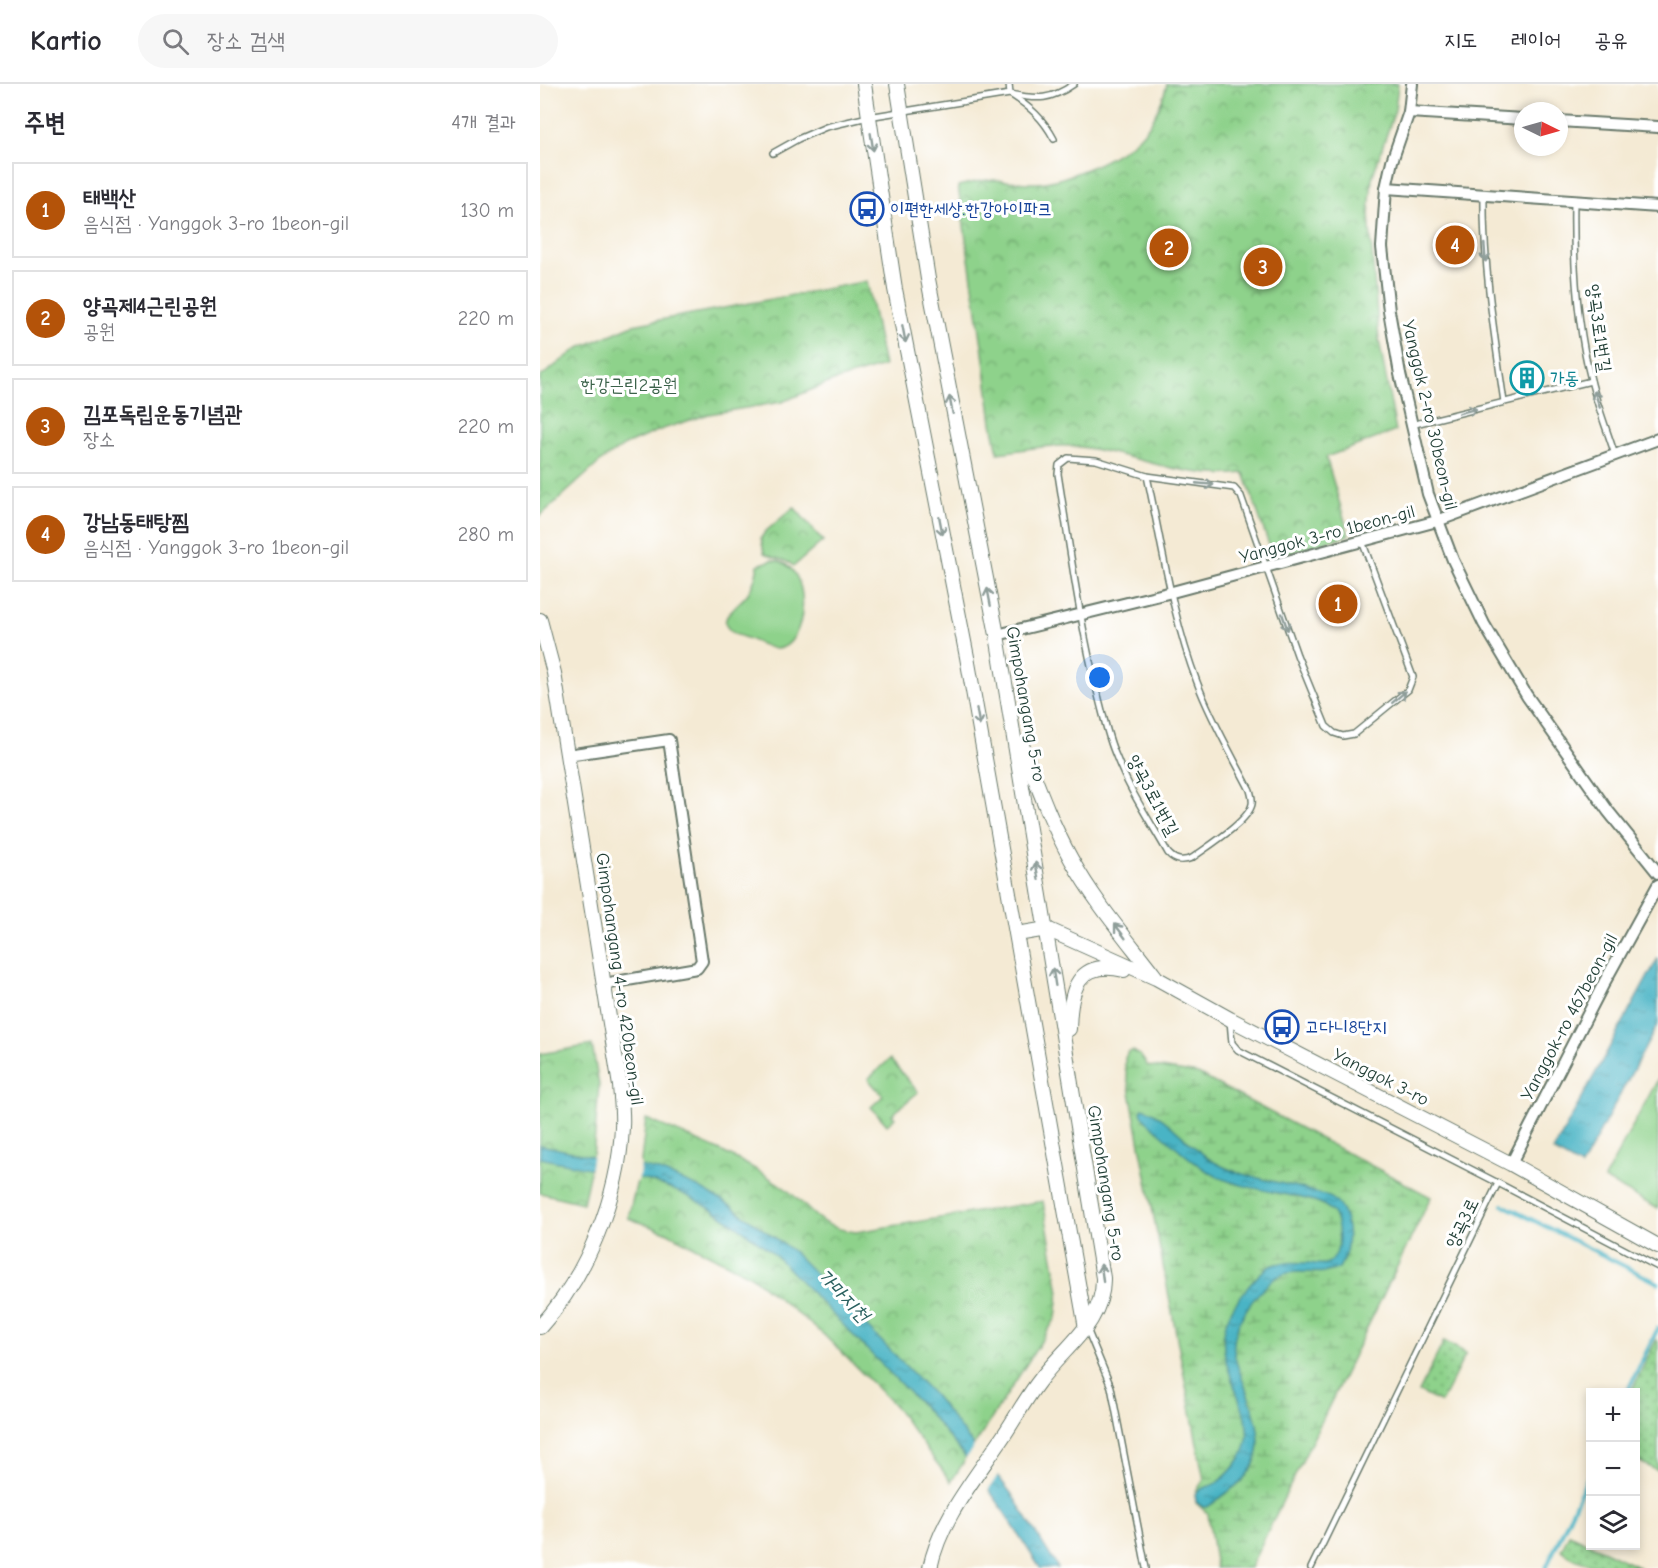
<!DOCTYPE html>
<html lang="ko">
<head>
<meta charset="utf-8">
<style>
  :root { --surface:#fff; --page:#f7f7f7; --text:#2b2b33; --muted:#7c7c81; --line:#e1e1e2; --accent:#b45309 }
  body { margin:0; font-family:"Comic Neue","Poor Story",sans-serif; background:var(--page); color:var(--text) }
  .controls { position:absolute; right:18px; bottom:18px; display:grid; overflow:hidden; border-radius:0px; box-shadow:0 3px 9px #0003 }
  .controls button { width:54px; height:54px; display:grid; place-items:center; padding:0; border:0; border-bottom:2px solid var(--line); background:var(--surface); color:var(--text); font:30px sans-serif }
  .compass { position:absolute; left:974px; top:18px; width:54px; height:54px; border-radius:50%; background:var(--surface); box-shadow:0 3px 9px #0003; rotate:95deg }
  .you { position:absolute; left:560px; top:594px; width:21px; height:21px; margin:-15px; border:4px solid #fff; border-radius:50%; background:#1a73e8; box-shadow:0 0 0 9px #1a73e833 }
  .badge { display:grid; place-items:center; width:39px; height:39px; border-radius:50%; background:var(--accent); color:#fff; font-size:20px; font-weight:700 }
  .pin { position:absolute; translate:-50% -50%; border:3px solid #fff; box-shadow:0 2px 6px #0006 }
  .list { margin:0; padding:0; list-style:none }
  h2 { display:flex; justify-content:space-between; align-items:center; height:78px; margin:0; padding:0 24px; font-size:26px }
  h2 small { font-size:20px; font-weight:400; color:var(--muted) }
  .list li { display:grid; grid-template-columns:39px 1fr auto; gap:18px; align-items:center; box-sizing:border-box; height:96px; margin:0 12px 12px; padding:0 12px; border:2px solid var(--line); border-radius:0px }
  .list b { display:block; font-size:22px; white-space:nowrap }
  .list p { margin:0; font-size:20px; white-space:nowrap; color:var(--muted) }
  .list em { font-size:20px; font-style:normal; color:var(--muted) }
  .icon { flex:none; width:33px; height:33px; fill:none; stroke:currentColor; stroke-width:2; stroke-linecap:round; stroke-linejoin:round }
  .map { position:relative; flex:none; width:1118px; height:1484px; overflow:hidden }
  header { display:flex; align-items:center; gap:36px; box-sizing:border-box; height:84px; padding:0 30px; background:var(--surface); border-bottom:2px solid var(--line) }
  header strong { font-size:28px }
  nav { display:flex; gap:33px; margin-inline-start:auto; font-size:21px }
  .search { width:420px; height:54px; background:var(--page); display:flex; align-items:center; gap:15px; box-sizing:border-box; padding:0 21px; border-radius:33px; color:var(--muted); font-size:22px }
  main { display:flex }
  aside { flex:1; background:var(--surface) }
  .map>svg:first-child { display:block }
  .grass { fill:#8ed28b; stroke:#568860; stroke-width:1.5 }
  .wetland { fill:url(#wetland-marsh); stroke:#568860; stroke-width:1.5 }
  .park { fill:url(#park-crowns); stroke:#568860; stroke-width:1.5 }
  .garden { fill:url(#garden-dots); stroke:#568860; stroke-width:1.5 }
  .water { fill:url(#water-ripples); stroke:#34787c; stroke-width:1.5 }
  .pier { fill:#f4ead4 }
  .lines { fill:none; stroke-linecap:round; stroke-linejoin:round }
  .stream { stroke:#48b4c5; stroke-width:4 }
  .service-casing { stroke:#6a7a6c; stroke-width:8 }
  .minor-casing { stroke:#6a7a6c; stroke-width:14 }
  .tertiary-casing { stroke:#6a7a6c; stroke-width:16 }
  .service { stroke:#fff; stroke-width:5 }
  .minor { stroke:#fff; stroke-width:10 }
  .tertiary { stroke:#fff; stroke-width:14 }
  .oneway { stroke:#8f9e9a }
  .labels { text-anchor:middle; stroke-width:6; stroke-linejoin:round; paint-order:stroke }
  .transit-label { font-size:18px; fill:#164399; stroke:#fff; text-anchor:start }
  .street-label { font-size:18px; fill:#1f3d34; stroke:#fff }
  .culture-label { font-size:18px; fill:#0d838f; stroke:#fff; text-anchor:start }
  .park-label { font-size:18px; fill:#3b624a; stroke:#fff }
  .water-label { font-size:20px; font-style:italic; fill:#2b6160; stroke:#fff }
</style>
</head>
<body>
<header>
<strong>Kartio</strong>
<div class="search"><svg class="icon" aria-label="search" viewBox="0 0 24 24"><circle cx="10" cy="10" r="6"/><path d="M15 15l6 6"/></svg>장소 검색</div>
<nav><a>지도</a><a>레이어</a><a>공유</a></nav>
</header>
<main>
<aside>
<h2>주변<small>4개 결과</small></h2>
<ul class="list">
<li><span class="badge">1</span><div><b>태백산</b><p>음식점 · Yanggok 3-ro 1beon-gil</p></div><em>130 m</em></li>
<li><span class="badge">2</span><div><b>양곡제4근린공원</b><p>공원</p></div><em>220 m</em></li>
<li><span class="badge">3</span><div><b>김포독립운동기념관</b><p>장소</p></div><em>220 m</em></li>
<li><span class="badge">4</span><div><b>강남동태탕찜</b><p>음식점 · Yanggok 3-ro 1beon-gil</p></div><em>280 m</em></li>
</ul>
</aside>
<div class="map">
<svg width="1118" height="1484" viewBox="0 0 1118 1484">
  <defs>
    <pattern id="wetland-marsh" width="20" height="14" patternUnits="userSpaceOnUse" patternTransform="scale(1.5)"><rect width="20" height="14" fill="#8ed28b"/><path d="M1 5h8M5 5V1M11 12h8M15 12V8" fill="none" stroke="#73ac72"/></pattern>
    <pattern id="park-crowns" width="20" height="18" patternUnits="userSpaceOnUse" patternTransform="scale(1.5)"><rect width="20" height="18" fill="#8ed28b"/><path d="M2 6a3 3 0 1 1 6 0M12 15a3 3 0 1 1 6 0" fill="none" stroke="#73ac72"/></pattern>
    <pattern id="garden-dots" width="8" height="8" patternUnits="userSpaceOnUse" patternTransform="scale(1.5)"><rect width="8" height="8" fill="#8ed28b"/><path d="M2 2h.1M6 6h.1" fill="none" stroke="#73ac72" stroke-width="1.8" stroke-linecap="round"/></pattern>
    <pattern id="water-ripples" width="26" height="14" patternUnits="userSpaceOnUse" patternTransform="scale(1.5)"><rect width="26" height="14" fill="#48b4c5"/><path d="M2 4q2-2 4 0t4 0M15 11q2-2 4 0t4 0" fill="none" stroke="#3b94a1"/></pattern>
  </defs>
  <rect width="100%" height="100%" fill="#fff"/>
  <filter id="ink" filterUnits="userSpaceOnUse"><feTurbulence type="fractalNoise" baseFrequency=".0167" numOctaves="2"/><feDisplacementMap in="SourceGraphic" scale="12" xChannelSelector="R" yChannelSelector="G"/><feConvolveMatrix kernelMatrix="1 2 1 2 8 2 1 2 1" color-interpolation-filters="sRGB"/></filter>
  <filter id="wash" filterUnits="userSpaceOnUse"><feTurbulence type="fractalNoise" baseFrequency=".008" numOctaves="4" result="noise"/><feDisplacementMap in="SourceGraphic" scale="24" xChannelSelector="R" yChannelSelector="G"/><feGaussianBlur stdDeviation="1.35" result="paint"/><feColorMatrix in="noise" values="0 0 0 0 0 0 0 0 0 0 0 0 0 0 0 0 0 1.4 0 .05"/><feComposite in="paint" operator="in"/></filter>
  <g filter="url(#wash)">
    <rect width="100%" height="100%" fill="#f4ead4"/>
    <g class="grass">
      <path d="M232,476C276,479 268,564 236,565C229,565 207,553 197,551C169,536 200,522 208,509C214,501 216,491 218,481Z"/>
      <polygon points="1118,995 1118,1125 1064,1095"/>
    </g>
    <polygon class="wetland" points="593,967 600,971 608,982 658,990 891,1113 710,1484 676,1484 668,1430 656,1419 656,1407 664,1396 585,982 585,974 588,968"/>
    <g class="park">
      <path d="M627,0H858L855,26L832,94L829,130L839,256L856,347L786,373L809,451L747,470L732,466L729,461L704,389C648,397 595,370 540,363C514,359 484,366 458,369L452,339L442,261L418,102C428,100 439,96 450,96C465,95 481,100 496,99C515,98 532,91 549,84C592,65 615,47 627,0Z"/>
      <polygon points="327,197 344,282 293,297 242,318 169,330 120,346 85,361 61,377 0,432 0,293 37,265 93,241"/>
      <path d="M254,423L283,457L254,482C244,474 233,475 224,469L221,454L225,448Z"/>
      <polygon points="52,961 59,1001 53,1074 43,1119 0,1109 0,970"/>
      <polygon points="350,975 378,1008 352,1031 355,1034 347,1041 331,1023 343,1012 328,995"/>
      <path d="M106,1035C152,1054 198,1072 239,1100C271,1121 272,1143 316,1148L503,1117L519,1208L516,1234L411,1398L353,1320L284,1251L211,1192L126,1148L88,1134L100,1085Z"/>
    </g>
    <g class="garden">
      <polygon points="1116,1256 1118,1258 1118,1387 1096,1376 1096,1308 1091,1308"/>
      <polygon points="904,1257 926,1269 901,1319 879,1308"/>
      <path d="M1029,1450L1100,1484C1072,1484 1041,1484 1021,1466Z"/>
    </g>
    <g class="water">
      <polygon points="1118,874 1118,940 1041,1083 1013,1067"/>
      <path d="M603,1024C627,1032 652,1066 676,1079C706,1096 745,1097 777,1109C783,1111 789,1112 794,1116C802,1123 806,1134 807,1144C809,1159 807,1171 799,1184C778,1195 751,1180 733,1196C714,1211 692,1240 694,1266C695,1279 702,1293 706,1305C721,1347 731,1378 689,1407C682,1412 675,1419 667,1423H663L656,1418L655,1410C660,1403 671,1403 678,1398C688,1391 696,1381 702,1371C725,1331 666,1283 689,1231C696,1217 719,1186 733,1181C745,1177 758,1179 769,1179C777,1180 785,1182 791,1177C802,1168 800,1140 793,1129C788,1123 781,1119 774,1117C742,1108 708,1106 678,1093C651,1080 629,1055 606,1037L601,1028Z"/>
      <path d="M0,1061L117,1086L158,1103L191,1122L254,1168L394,1311L471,1409L518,1484H500L459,1420L423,1370L387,1327L233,1169C196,1140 155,1110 109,1097C73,1088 36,1082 0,1074Z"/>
    </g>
    <g class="pier">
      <polygon points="53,1070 101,1080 98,1098 50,1088"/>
      <polygon points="436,1359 459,1389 447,1408 424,1377"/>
    </g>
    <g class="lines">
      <g class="stream">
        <polyline points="963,1121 1118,1199"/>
        <polyline points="1087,1308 1118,1244"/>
        <polyline points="1006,1484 1050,1388"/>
      </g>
    </g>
  </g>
  <g filter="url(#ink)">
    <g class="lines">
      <g class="service-casing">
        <g id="service">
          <path d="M469,0L470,10C490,23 503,34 514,55"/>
          <path d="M233,69L258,55L286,43L328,33L470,10C498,16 511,16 534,0"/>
          <path d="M944,110C943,181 954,249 964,318"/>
          <path d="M1034,117C1033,177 1036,238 1051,296C1057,321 1067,346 1075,371"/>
          <polyline points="871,341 1051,297"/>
          <path d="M528,374L556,376L607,392C622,461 632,533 657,598C671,636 692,671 710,706C711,710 713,715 712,720C709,737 667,763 652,774C642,778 635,777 628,769C610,737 589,706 576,672C568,654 564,634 559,615C540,542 530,465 518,390L519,381Z"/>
          <polyline points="607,392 694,404 701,412 757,571 786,642 794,649 803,652 814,650 868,606 873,593 822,457"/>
          <polyline points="690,937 692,959 698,966 958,1099 771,1484"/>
          <polyline points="958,1099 1118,1183"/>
          <polyline points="547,1245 571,1303 606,1484"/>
        </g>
      </g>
      <g class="minor-casing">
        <g id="minor">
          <polyline points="872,0 869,28 852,77 846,104 842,163 849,227 860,290 888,410 913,476 944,540 987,612 1068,727 1118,789"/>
          <polyline points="869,28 983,35"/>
          <polyline points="1019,37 1118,43"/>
          <polyline points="846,104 1118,123"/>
          <polyline points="457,551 632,508 897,437 1118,355"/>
          <polyline points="27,671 129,656 162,877 157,884 64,900"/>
          <polyline points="971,1080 1064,899 1118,801"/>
        </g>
      </g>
      <g class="tertiary-casing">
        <g id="tertiary">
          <polyline points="324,0 355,205 427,573 546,1244"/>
          <path d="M357,0L388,195L457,551L563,1194C564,1239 524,1263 500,1296C485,1315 474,1337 460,1357C433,1397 400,1436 390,1484"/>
          <path d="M0,536L14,589L80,1002C81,1015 83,1030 82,1043C79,1112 47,1192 0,1243"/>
          <path d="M482,661C497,700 511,739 531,775C554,817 586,854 615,892"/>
          <polyline points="477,850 507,845 616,894 690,935 971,1080 1118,1162"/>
          <path d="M529,945C530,906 537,875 584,886"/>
        </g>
      </g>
      <use href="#service" class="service"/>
      <use href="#minor" class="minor"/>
      <use href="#tertiary" class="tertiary"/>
    </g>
    <defs><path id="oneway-shaft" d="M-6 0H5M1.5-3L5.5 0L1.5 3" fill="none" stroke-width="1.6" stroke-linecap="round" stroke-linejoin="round" transform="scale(1.5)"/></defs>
    <g class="oneway">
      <use href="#oneway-shaft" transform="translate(332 58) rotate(81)"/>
      <use href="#oneway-shaft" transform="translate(945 169) rotate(86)"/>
      <use href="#oneway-shaft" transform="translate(364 250) rotate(79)"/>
      <use href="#oneway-shaft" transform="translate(1057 315) rotate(-108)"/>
      <use href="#oneway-shaft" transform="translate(411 321) rotate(-101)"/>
      <use href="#oneway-shaft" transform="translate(928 327) rotate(-14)"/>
      <use href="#oneway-shaft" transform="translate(665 400) rotate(5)"/>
      <use href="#oneway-shaft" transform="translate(401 442) rotate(79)"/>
      <use href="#oneway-shaft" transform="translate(449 513) rotate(-101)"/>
      <use href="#oneway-shaft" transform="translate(745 538) rotate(71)"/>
      <use href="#oneway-shaft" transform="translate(859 613) rotate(-41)"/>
      <use href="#oneway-shaft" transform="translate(438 633) rotate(80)"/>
      <use href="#oneway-shaft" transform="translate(497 787) rotate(-100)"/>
      <use href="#oneway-shaft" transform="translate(580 847) rotate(-127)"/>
      <use href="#oneway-shaft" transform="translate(514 893) rotate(-99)"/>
      <use href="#oneway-shaft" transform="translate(562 1189) rotate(-97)"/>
    </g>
  </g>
  <defs>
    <g id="bus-ring" transform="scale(1.725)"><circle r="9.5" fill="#fff" stroke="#1a4fb4" stroke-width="1.5"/><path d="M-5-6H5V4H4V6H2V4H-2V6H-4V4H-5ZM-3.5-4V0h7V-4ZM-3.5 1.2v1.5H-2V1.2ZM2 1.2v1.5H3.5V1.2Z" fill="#1a4fb4"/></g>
    <g id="building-ring" transform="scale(1.725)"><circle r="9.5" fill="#fff" stroke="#0f9aa8" stroke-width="1.5"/><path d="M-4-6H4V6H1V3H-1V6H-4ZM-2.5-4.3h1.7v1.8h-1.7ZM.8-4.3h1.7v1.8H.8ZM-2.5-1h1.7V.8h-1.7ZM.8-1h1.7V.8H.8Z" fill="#0f9aa8"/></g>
  </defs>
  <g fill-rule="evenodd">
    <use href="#bus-ring" x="327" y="125"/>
    <use href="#building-ring" x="987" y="294"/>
    <use href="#bus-ring" x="742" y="943"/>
  </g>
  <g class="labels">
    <g class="transit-label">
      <text x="350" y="131">이편한세상.한강아이파크</text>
      <text x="765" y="949">고다니8단지</text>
    </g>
    <g class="street-label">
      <text transform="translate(1059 244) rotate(82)" y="6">양곡3로1번길</text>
      <text transform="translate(890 331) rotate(77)" y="6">Yanggok 2-ro 30beon-gil</text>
      <text transform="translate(787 450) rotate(-15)" y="6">Yanggok 3-ro 1beon-gil</text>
      <text transform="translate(486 620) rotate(80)" y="6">Gimpohangang 5-ro</text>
      <text transform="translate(613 711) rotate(62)" y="6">양곡3로1번길</text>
      <text transform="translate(80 895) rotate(82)" y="6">Gimpohangang 4-ro 420beon-gil</text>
      <text transform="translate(1029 933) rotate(-62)" y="6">Yanggok-ro 467beon-gil</text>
      <text transform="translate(841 993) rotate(27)" y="6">Yanggok 3-ro</text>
      <text transform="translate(566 1099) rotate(81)" y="6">Gimpohangang 5-ro</text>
      <text transform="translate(922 1139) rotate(-64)" y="6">양곡3로</text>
    </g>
    <g class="culture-label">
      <text x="1010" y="300">가동</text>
    </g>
    <g class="park-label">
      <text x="89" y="307">한강근린2공원</text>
    </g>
    <g class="water-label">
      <text transform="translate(304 1211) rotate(46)" y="7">가마지천</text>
    </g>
  </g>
</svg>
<div class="controls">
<button>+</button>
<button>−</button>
<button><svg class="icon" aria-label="layers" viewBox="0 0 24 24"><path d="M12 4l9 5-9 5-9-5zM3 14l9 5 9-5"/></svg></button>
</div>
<svg class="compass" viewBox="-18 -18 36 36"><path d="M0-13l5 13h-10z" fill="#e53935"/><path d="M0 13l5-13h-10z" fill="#7c7c81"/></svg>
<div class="you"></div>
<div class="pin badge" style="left:798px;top:520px">1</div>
<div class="pin badge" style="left:629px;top:164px">2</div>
<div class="pin badge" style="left:723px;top:183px">3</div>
<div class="pin badge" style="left:915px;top:161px">4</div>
</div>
</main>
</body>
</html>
